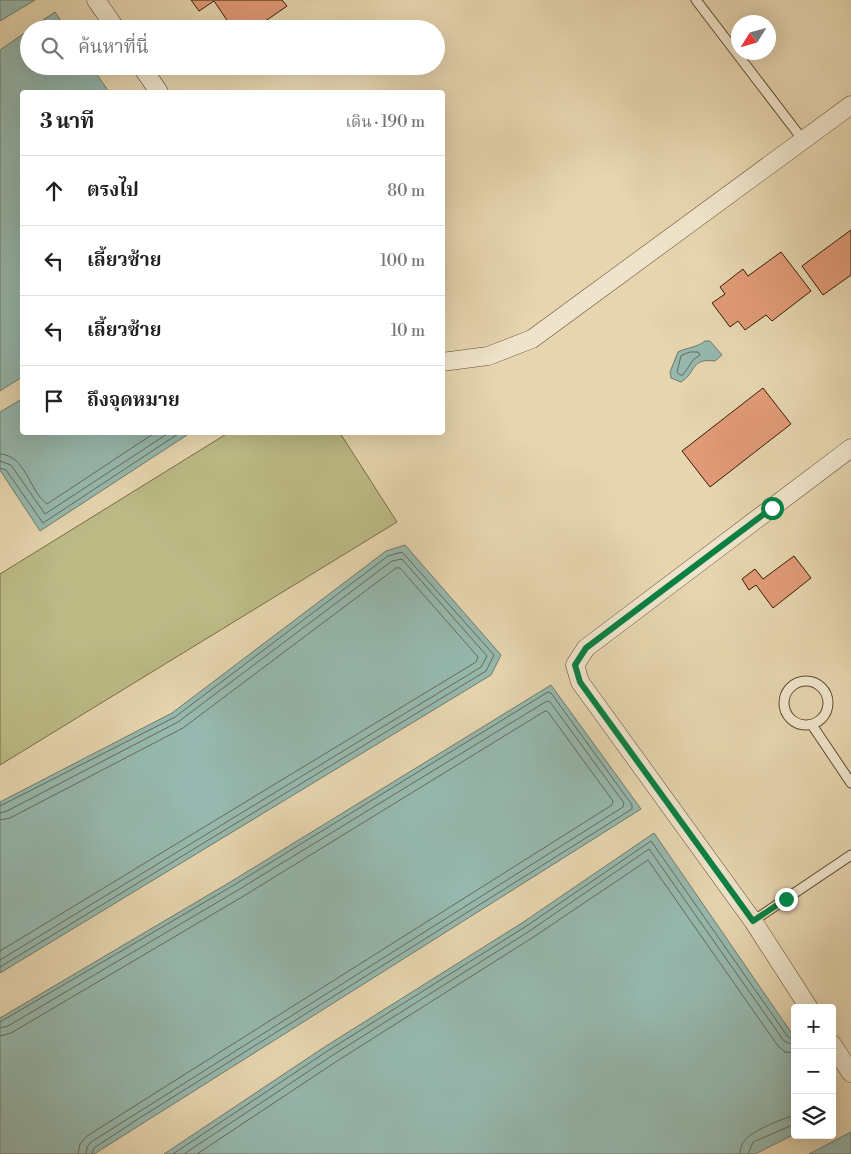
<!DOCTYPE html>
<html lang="th">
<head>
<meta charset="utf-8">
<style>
  :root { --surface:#fff; --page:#f6f6f6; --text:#222; --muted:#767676; --line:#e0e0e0 }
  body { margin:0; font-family:"Libre Bodoni","Noto Serif Thai",serif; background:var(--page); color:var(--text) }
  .controls { position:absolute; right:15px; bottom:15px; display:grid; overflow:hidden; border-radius:5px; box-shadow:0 5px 20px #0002 }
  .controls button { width:45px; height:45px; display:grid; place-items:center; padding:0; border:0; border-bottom:1px solid var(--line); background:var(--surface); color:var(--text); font:25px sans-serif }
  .compass { position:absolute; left:731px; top:15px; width:45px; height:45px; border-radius:50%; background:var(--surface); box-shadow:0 5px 20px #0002; rotate:233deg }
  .stop { position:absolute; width:15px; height:15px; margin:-11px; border:4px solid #0b8043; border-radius:50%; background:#fff }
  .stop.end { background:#0b8043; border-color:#fff; box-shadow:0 1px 5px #0008 }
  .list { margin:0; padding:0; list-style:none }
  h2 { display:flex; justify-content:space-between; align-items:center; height:65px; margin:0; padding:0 20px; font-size:21px }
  h2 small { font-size:16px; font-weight:400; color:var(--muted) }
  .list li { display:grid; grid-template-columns:32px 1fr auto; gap:15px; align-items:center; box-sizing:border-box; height:70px; padding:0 20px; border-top:1px solid var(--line) }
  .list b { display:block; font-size:19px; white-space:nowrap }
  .list em { font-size:16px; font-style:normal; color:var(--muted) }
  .icon { flex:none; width:28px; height:28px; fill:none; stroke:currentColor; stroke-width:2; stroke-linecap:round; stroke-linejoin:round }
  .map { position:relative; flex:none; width:851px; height:1154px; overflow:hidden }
  .search { position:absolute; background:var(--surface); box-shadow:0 5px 20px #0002; left:20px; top:20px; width:425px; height:55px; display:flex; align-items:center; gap:12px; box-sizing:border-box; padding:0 18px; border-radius:28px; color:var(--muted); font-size:19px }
  .panel { position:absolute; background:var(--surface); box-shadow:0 5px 20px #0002; left:20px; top:90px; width:425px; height:345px; border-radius:5px }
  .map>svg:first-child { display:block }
  .green { fill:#bcbb86; stroke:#7a6c44 }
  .water { fill:#96b8ae; stroke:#707a6a }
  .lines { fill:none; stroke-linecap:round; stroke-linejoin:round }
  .shore { stroke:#666a58; stroke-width:1 }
  .building { fill:#e19a77; stroke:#371c03 }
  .service-casing { stroke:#634a2e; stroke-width:11 }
  .minor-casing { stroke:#634a2e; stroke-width:19 }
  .service { stroke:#efe4cb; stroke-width:9 }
  .minor { stroke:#efe4cb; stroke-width:18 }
  .route { stroke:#0b8043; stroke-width:6 }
</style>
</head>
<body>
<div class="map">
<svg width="851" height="1154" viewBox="0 0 851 1154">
  <rect width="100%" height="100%" fill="#e6d5af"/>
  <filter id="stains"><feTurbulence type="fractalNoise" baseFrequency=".004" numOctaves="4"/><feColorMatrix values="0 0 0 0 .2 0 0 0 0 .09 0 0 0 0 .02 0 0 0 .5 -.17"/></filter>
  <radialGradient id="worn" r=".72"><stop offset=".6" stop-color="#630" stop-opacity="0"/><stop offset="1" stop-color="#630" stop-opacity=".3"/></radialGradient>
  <polygon class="green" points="228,433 340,433 397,522 0,765 0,574"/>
  <g class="water">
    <polygon points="0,0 35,0 0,21"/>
    <polygon points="55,12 66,29 30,29"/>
    <polygon points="29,30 29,66 91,66 109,92 22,92 22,377 0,391 0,50"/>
    <path d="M705,341H710L722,355L715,361C690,358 697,372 681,382L671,378L670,372L678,352C688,347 696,348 705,341Z"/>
    <polygon points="22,399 22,432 190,433 40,531 0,470 0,412"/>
    <polygon points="405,545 501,655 491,675 0,973 0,802 172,713 386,551"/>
    <polygon points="551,685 641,809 94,1154 0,1154 0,1018 232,881"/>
    <polygon points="654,833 795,1038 795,1134 755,1154 164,1154 326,1046 522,923"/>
    <polygon points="851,1132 851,1154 809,1154"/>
  </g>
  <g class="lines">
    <g class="shore">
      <polygon points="690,352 698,352 700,355 693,360 683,375 680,375 677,372 681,356"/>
      <path d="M0,454C26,455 29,491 47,504L156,432"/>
      <polyline points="0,461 11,465 45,514 170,432"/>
      <polyline points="0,468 6,470 43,523 181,432"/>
      <polyline points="0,806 175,717 388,556 402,552 494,655 486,671 0,967"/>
      <polyline points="0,813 7,811 178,722 392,561 402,559 487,656 481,667 0,960"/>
      <polyline points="0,820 10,818 183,728 396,568 400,568 478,657 476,662 0,951"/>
      <polyline points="0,1022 234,885 548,692 551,693 632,805 632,809 138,1119 94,1148 92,1154"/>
      <polyline points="0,1028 8,1026 238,890 547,701 550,702 624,803 623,807 91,1142 87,1147 86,1154"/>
      <polyline points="0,1036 11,1033 242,897 545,711 548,712 613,801 612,805 87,1136 80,1144 78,1154"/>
      <polyline points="173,1154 329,1050 525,927 651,841 788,1037 795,1040"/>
      <polyline points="184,1154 333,1055 528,932 649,849 784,1041 795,1046"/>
      <polyline points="197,1154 337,1061 532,938 648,860 778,1046 785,1052 795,1053"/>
      <path d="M740,1154C740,1148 742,1143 746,1139C753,1131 784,1117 795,1116"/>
      <polyline points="748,1154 753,1142 795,1124"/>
    </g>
  </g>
  <g class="building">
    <polygon points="191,0 282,0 287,6 254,29 233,29 214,1 199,11"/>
    <polygon points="851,230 851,275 823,295 802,266"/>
    <polygon points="781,252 811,291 772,321 766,315 745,330 738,321 730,327 712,303 725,294 720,287 743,269 748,276"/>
    <polygon points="763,388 791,424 710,487 682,451"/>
    <polygon points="794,556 811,578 773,608 756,585 749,590 742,579 755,569 763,579"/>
  </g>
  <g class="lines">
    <g class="service-casing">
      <g id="service">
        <polyline points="696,0 803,140"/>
        <circle cx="806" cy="703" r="22"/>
        <polyline points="812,725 851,783"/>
        <polyline points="753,921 851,855"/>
      </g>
    </g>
    <g class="minor-casing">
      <g id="minor">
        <polyline points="96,0 116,29"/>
        <polyline points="141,66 159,92"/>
        <polyline points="442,362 488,356 532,339 851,105"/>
        <polyline points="809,1008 753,921 580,682 575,665 586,648 851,448"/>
        <polyline points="832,1044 851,1073"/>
      </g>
    </g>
    <use href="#service" class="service"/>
    <use href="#minor" class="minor"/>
  </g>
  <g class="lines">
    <polyline class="route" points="772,508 586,648 575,665 580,682 753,921 786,899"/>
  </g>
  <rect width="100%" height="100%" filter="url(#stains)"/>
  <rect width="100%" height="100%" fill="url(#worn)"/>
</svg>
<div class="controls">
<button>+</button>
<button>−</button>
<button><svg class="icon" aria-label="layers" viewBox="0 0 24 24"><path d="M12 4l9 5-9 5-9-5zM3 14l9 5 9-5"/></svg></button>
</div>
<svg class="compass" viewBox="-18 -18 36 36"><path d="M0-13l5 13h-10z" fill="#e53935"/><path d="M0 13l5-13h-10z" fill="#767676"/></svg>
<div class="stop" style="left:772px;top:508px"></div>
<div class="stop end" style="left:786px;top:899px"></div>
<div class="search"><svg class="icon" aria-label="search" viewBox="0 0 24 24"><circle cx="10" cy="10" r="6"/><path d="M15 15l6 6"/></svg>ค้นหาที่นี่</div>
<section class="panel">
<h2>3 นาที<small>เดิน · 190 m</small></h2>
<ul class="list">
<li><svg class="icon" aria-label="ahead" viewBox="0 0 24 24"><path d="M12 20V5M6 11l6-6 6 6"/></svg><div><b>ตรงไป</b></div><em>80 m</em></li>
<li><svg class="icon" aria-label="left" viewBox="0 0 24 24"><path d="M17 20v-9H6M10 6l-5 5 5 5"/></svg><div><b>เลี้ยวซ้าย</b></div><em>100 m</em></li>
<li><svg class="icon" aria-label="left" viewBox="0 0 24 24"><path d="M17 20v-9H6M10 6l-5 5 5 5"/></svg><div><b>เลี้ยวซ้าย</b></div><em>10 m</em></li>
<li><svg class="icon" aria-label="arrive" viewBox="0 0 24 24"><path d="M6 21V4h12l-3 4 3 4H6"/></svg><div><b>ถึงจุดหมาย</b></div></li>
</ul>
</section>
</div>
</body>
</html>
